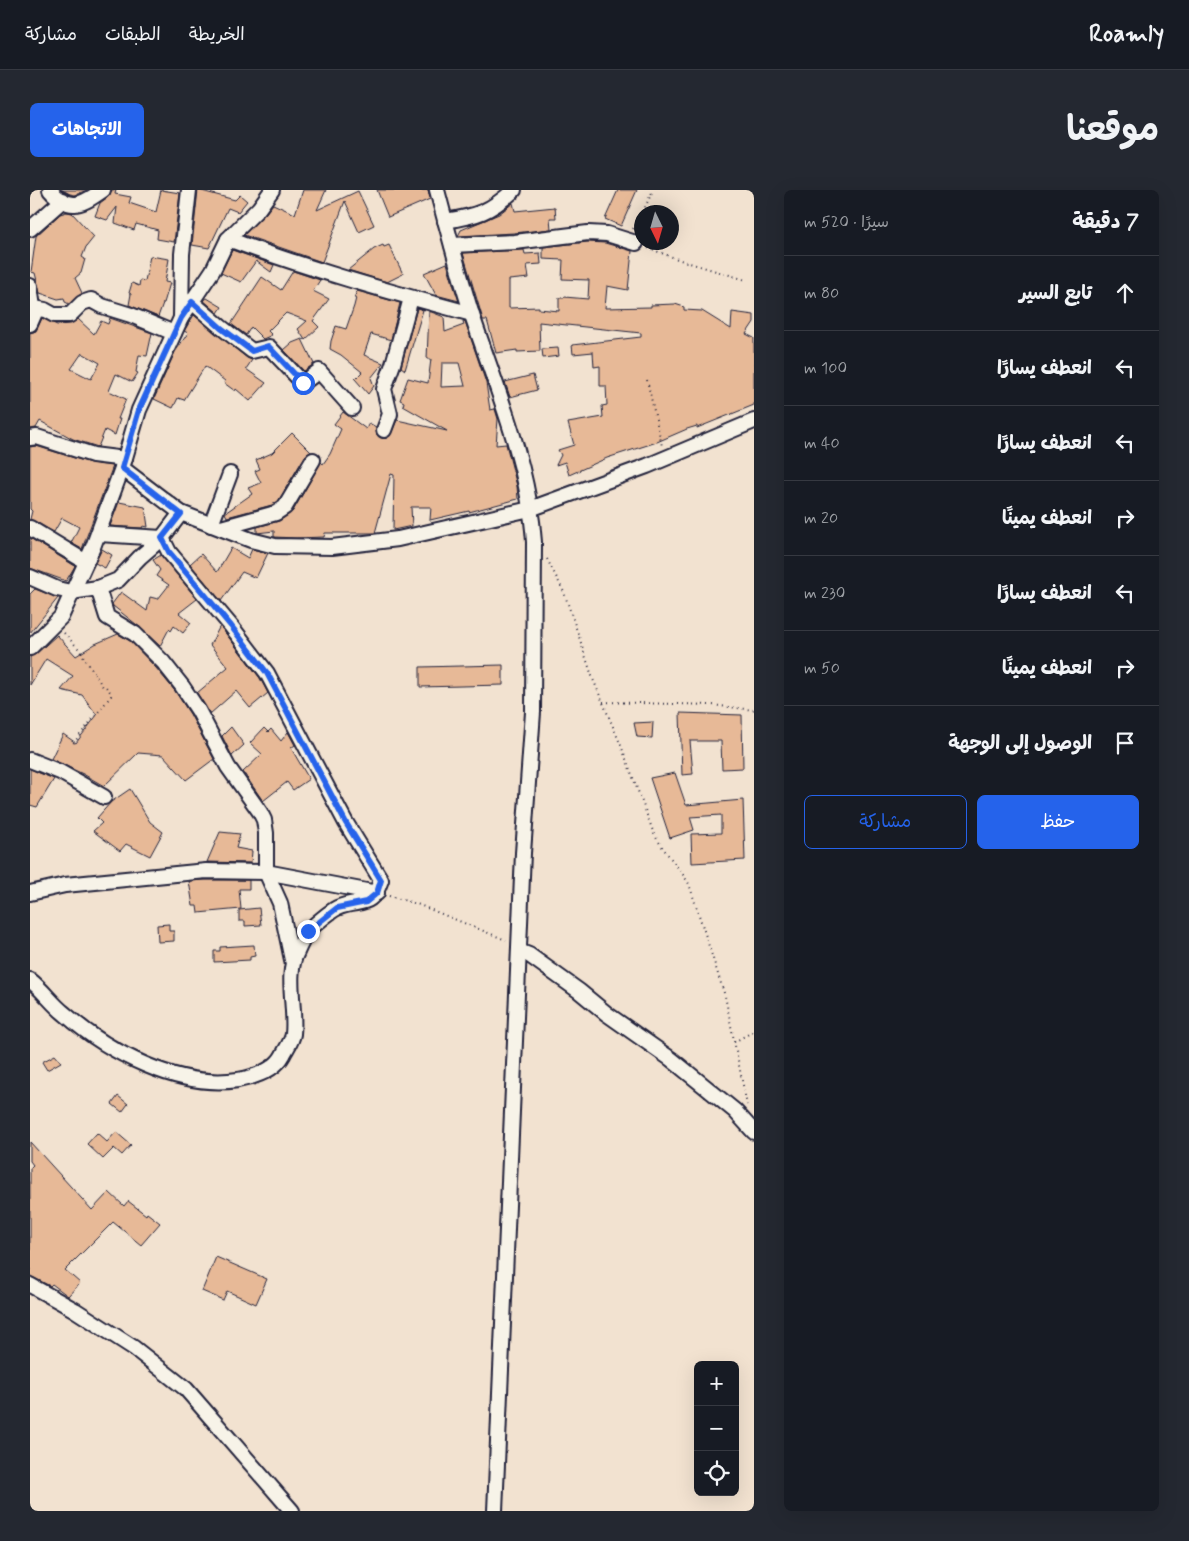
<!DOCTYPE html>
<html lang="ar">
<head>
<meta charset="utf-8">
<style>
  :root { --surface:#171b24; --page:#242831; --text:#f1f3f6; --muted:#9ea1a6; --line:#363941; --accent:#2563eb }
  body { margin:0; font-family:Mynerve,"Playpen Sans Arabic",sans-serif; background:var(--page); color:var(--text); direction:rtl }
  .controls { position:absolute; right:15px; bottom:15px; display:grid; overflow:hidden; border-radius:8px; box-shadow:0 5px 20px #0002 }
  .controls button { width:45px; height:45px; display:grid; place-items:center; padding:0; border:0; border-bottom:1px solid var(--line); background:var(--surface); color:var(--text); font:25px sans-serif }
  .compass { position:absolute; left:604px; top:15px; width:45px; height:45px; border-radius:50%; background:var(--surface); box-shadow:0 5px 20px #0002; rotate:175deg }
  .stop { position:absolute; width:15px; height:15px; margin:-11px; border:4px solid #2563eb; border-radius:50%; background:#fff }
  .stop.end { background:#2563eb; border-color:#fff; box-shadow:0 1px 5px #0008 }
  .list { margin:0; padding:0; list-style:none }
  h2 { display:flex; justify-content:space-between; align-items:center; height:65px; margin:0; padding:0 20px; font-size:21px }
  h2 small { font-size:16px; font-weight:400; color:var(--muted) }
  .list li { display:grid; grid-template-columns:32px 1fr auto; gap:15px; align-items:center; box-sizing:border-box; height:75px; padding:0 20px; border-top:1px solid var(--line) }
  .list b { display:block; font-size:19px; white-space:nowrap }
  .list em { font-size:16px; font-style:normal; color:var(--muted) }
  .actions { display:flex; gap:10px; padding:15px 20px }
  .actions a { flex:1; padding:11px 0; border:1px solid var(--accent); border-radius:8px; text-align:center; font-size:18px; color:var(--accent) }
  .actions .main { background:var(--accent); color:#fff }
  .icon { flex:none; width:28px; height:28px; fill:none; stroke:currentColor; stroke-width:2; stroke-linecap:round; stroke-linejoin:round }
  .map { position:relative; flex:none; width:724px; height:1321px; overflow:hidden; direction:ltr; border-radius:8px }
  header { display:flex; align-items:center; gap:30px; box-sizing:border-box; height:70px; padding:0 25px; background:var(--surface); border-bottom:1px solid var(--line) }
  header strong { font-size:24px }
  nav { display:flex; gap:28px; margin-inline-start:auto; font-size:18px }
  .intro { display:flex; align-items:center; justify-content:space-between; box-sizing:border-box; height:120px; padding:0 30px }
  h1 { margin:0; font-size:35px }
  .button { padding:12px 22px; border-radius:8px; background:var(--accent); color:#fff; font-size:18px; font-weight:700 }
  main { display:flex; gap:30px; padding:0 30px }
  aside { flex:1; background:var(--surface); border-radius:8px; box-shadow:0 5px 20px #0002 }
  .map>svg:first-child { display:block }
  .building { fill:#e7b997; stroke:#22223b; fill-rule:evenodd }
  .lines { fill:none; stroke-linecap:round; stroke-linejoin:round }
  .minor-casing { stroke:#22223b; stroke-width:18 }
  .path { stroke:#22223b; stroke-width:2; stroke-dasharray:1 4; stroke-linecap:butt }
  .minor { stroke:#f7f3e8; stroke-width:14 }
  .route { stroke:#2563eb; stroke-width:6 }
</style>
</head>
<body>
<header>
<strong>Roamly</strong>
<nav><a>الخريطة</a><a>الطبقات</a><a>مشاركة</a></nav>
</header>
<div class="intro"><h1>موقعنا</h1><a class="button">الاتجاهات</a></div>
<main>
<aside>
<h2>7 دقيقة<small>سيرًا · 520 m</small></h2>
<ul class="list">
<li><svg class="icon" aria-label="ahead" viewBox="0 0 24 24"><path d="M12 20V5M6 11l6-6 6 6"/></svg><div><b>تابع السير</b></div><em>80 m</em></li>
<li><svg class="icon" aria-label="left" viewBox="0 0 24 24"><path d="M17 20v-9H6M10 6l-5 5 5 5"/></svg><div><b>انعطف يسارًا</b></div><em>100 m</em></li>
<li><svg class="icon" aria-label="left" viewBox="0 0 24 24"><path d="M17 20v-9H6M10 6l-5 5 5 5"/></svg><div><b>انعطف يسارًا</b></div><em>40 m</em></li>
<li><svg class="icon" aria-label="right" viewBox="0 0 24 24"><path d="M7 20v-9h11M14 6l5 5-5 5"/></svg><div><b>انعطف يمينًا</b></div><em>20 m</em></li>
<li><svg class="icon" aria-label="left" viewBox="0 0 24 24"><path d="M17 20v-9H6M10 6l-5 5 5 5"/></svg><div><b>انعطف يسارًا</b></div><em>230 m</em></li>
<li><svg class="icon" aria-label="right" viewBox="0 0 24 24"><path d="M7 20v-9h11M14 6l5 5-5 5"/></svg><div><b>انعطف يمينًا</b></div><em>50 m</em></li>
<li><svg class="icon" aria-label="arrive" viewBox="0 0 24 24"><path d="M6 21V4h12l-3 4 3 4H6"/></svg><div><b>الوصول إلى الوجهة</b></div></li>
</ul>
<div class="actions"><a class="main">حفظ</a><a>مشاركة</a></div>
</aside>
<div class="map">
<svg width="724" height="1321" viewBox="0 0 724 1321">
  <rect width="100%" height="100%" fill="#f2e2d0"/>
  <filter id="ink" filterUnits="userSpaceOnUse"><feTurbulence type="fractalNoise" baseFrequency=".02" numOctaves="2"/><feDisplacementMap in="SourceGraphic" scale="10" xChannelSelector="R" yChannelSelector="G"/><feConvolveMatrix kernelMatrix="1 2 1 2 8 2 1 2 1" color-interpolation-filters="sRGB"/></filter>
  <g filter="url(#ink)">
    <g class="building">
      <polygon points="32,0 57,0 45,5 40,4"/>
      <polygon points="82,0 86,0 85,4 101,7 99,13 126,22 131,0 150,3 144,52 127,49 128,40 106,34 104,40 85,33 87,17 77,30 65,26 70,13 78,7"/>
      <polygon points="168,0 205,10 210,5 217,11 208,22 198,18 179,58 162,55"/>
      <polygon points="273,0 296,0 287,20 328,1 344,35 329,42 315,11 292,72 214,45 235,24 243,14 265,24"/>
      <polygon points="347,0 398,0 400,9 358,27"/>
      <polygon points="588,0 607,0 591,36 575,29"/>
      <polygon points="483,13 485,21 525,17 526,28 520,28 521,39 484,43 428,46 431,40 469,24"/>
      <polygon points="37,22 42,23 64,47 56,57 52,67 55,69 51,83 45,88 52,103 39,114 35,112 34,108 28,109 10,103 5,83 1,82 6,46 30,24"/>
      <polygon points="558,52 575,53 602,61 598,100 577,96 575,118 621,117 621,115 645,114 654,117 654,120 672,121 701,139 702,122 724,125 724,132 716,144 724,148 724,215 667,238 667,236 657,239 627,252 577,268 539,285 535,272 526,275 531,265 528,260 544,255 538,233 573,227 572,216 577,215 576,196 570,196 570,176 564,177 563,162 543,164 542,155 611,147 611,143 509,132 510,161 487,162 487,160 466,163 457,130 453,130 451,123 433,63 494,60 495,64 510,63 511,74 497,75 499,88 479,90 479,118 509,117 509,119 529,121 529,108 534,108 534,107 558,109 559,90 532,89 533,70 513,69 513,57"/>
      <polygon points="353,55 354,57 359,55 373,84 357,92 318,80 344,59"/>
      <polygon points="202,60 244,75 241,82 226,71 211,92 191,83"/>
      <polygon points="120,66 139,69 135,92 140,93 134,113 133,113 128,127 99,115 101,104 99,103 102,93 109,96 110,90 115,91"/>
      <polygon points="417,73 424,97 429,111 406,105 394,83"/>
      <polygon points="263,81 290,90 283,101 299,109 283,131 289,137 275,150 268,139 277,131 256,123 238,141 242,145 233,149 221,137 216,145 201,134 232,87 251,100"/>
      <polygon points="327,101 370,113 361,150 341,144 334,165 353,173 341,188 344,196 338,204 325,189 332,182 311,165 300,159 301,151 306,136 316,139 324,116 326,108 324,108"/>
      <polygon points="177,108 192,117 188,123 173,110"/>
      <polygon points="387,118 393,120 375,180 371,177"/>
      <path d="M399,121L414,127L415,142L434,135L433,131H435L456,193L460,220L465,219L468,229L466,255L476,254L487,296L488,309L439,322V321L400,330L401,317H381L382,336L363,340L364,285L361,284L345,343H295L294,347L266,348L244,347V341L227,343V337L249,331L263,321L291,272L293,274L300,264L311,239L304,234L313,222L336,239L339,233L346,237L347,245L351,248L360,246L367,230L417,241L373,216L374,212L370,210L378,188L398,193L401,169H397ZM412,173H429L435,196L411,197Z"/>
      <polygon points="164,125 217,168 222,170 216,179 236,193 220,211 206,199 205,201 194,193 195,191 175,176 154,210 148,208 143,218 124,209 145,162 158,143 154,141"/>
      <path d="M12,128L27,135L41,134L48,129L64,144L71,131L78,134L80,128L122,143L117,166L109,165L106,182L108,183L102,192L86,184L79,201L96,209L88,229H90L85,245L75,240L68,257L43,249L10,231L6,238L0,239V143L6,141ZM52,163L70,173L61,189L41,179Z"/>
      <polygon points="272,149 284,174 274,181 254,160 262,153"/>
      <polygon points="528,158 529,166 513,168 512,159"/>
      <polygon points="503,185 507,200 480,207 475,192"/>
      <polygon points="262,243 281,262 275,266 248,311 242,315 197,327 195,323 222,304 218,298 231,293 225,281 230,279 226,270 242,263"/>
      <polygon points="6,256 60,273 83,276 52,359 41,353 49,337 32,328 24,342 0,329 2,321 0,319 0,257"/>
      <polygon points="89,312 115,317 118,337 113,336 112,338 80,336"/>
      <polygon points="0,348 45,376 36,391 0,378"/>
      <polygon points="201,358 218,368 222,359 238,363 226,388 212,382 191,411 160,374 171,364 187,382"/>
      <polygon points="72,359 82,365 75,378 65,373"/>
      <polygon points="131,365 167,409 149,423 161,433 153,443 144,436 141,441 139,439 130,456 111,438 83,416 82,414 91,402 117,421 120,407 128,409 139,395 126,386 130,380 123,370"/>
      <polygon points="5,399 28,408 0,443 0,404"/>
      <polygon points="190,436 230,488 238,503 220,518 206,501 180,524 167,503 198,477 180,455"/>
      <polygon points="88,444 100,451 126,478 145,501 160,524 184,569 156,590 133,565 108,563 74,596 53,584 21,569 33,544 46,553 67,525 52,505 31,500 43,486 16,469 0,495 0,467 6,464 27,445 46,466 65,454"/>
      <polygon points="473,475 473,495 390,497 390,477"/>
      <polygon points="650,523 712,525 713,578 692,579 691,551 660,551 663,584 652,585"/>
      <polygon points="623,532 622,548 607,547 604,533"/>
      <polygon points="201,537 214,555 202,566 192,546"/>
      <polygon points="234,538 238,542 241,539 251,551 258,542 265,555 261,558 279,589 263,600 257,592 233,611 213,582 232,564 220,553"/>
      <polygon points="0,579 24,589 7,617 0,615"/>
      <polygon points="645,583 656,615 713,610 715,670 662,673 661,644 691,643 691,625 660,627 664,640 640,648 620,588"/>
      <polygon points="100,599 120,632 133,642 120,666 96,654 90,661 63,641 72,633 67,628 81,612"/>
      <polygon points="190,642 210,644 206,658 222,661 221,673 177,672"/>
      <polygon points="176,690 219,690 219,699 209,699 211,719 168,723 167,716 163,716 159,691"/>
      <polygon points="229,718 231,735 215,736 215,731 209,731 209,720"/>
      <polygon points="139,734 139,741 144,741 144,751 128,752 127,735"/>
      <polygon points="224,755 225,766 220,767 220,770 184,772 184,761 190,761 190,757"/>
      <polygon points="25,865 31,872 17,880 12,872"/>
      <polygon points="88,906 98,914 92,922 82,914"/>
      <polygon points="86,942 101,955 92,965 84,958 73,969 57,954 67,943 77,952"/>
      <polygon points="0,952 62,1020 79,1002 94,1016 98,1011 116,1025 117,1023 130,1033 111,1055 83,1032 35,1080 50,1093 38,1106 22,1094 20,1096 0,1086 0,978 3,975 0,971"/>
      <polygon points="186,1067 237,1089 226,1114 197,1101 193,1110 172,1101"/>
    </g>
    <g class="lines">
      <g class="minor-casing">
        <g id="minor">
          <path d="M20,0C40,23 53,14 73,0"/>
          <path d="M407,0C418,42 429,84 442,125C466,197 499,275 504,352L503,522L493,663L465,1321"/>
          <path d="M415,31C447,26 460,22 484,0"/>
          <polyline points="0,39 33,10"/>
          <path d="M198,49C278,79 360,102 442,124"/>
          <polyline points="422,55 485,52 558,43 577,44 606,53"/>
          <polyline points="0,96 4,125 0,134"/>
          <polyline points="162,112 191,137 222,161 239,157 273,193 289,181 322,218"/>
          <polyline points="4,118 15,120 24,125 40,125 52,113 61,110 72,116 101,125 144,143"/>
          <polyline points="151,128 152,64 159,0"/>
          <polyline points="354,240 360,224 354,199 363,174 381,108"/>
          <polyline points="0,248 7,247 63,265 95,269"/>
          <polyline points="92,278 151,323 221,350 245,356 302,357 368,349 500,319 617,276 724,231"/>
          <polyline points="181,335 200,284"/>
          <polyline points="0,338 56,372"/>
          <polyline points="191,338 246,323 255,317 283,270"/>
          <polyline points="0,387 27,399 41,402 68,398 88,390 110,367 132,348 151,323"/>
          <polyline points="68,398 77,427 105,444 133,472 152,496 168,520 198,577 230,622 234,630 236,643 236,682 250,713 262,770"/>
          <polyline points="0,458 31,427 63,357 92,278 109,220 151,128 183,80 198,49 229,18 242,0"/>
          <polyline points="0,570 30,582 74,607"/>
          <polyline points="0,703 35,695 176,681 236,682 347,703"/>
          <polyline points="489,761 499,765 549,801 577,824 641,869 705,921 724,942"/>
          <path d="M0,790C13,800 22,814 35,824C78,862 148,899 208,890C224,887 245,880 253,865C256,859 262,851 263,844C266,819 255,784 267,762C270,755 273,748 278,742C282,736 301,721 307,718C330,708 341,720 351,690L316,633L237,483L201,436L139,362L132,348L69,344"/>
          <polyline points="0,1095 45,1120 104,1158 156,1199 262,1321"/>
        </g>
      </g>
      <g class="path">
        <polyline points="613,22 623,0"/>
        <polyline points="603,39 612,26"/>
        <polyline points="618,58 653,71 716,90"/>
        <polyline points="617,190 632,256"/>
        <path d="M517,369L534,402L563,489L592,558L624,644C634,662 649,677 659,694L695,806L717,915"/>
        <polyline points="34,443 48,458 73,497 76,497 81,503 81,506 42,555"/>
        <polyline points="573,512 682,515 724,520"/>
        <polyline points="359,706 387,714 476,750"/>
        <polyline points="704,852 724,841"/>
      </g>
      <use href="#minor" class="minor"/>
    </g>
  </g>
  <g class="lines" filter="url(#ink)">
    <polyline class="route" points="273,193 238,156 222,161 191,138 162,112 151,128 109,220 92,278 151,324 132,348 139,362 201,436 237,483 316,633 351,690 347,703 336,712 307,718 278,741"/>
  </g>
</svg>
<div class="controls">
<button>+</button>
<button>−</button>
<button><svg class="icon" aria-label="locate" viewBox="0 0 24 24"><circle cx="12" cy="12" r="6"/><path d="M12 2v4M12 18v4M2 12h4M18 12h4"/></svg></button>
</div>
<svg class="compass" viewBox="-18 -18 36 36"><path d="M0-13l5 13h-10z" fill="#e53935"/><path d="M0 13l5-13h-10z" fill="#9ea1a6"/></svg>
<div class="stop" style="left:273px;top:193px"></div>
<div class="stop end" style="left:278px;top:741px"></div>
</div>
</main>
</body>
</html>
